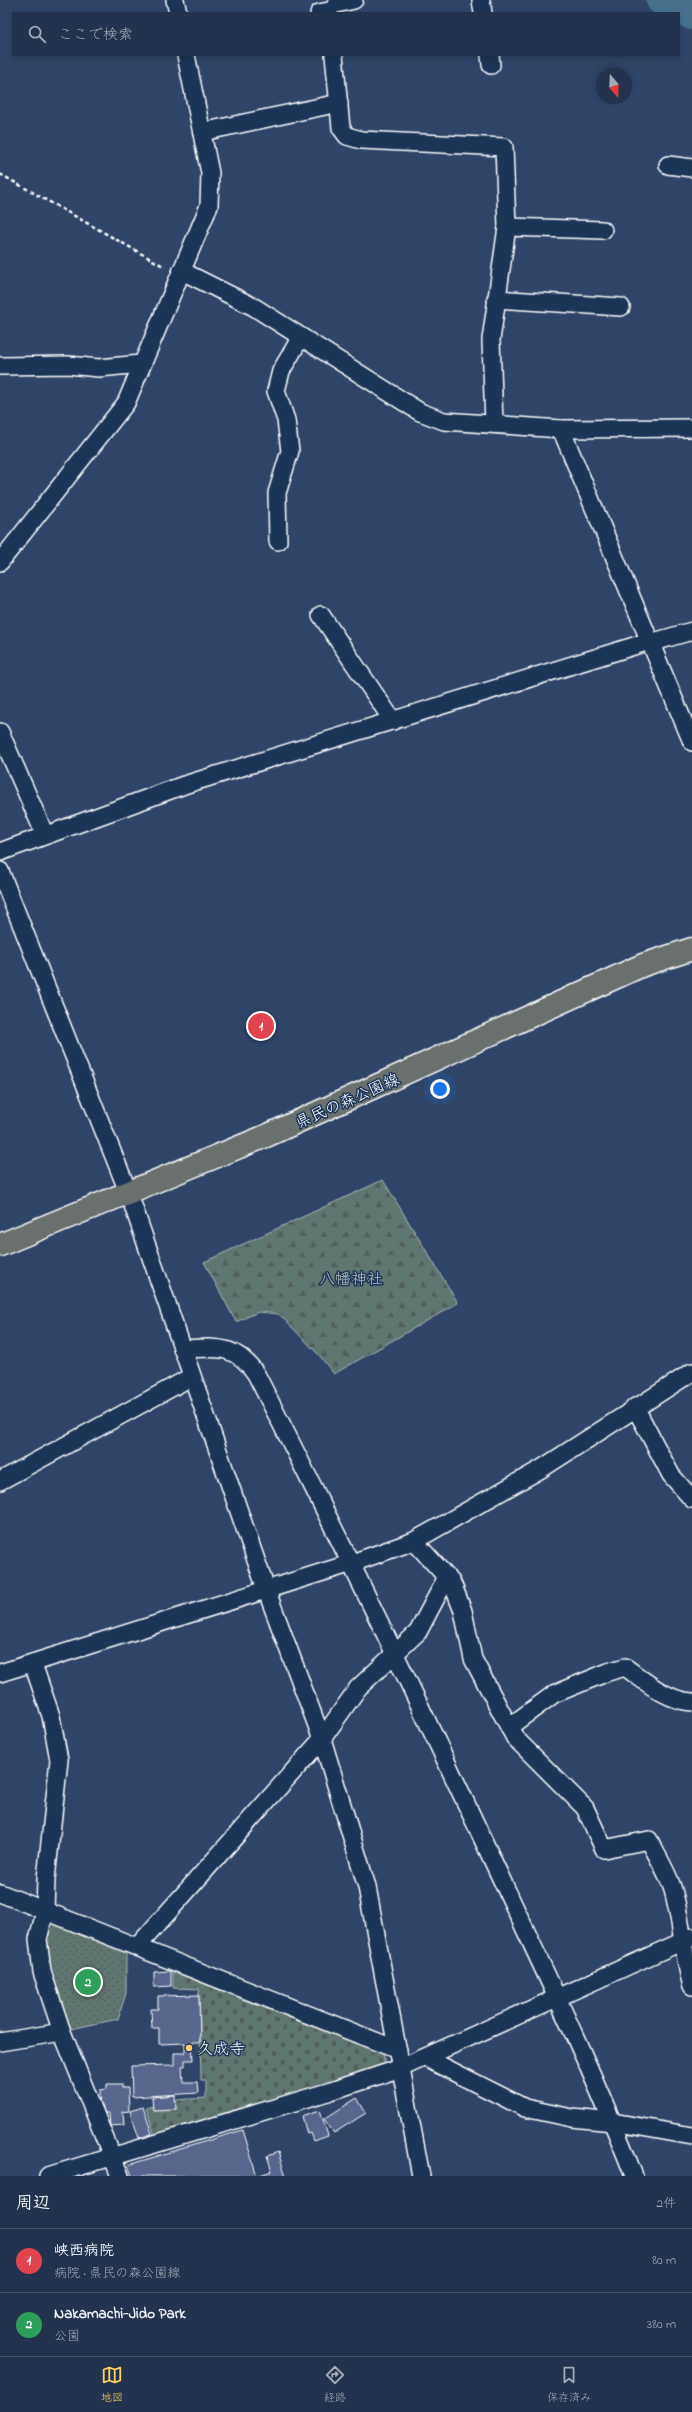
<!DOCTYPE html>
<html lang="ja">
<head>
<meta charset="utf-8">
<style>
  :root { --surface:#23334d; --page:#2f3f57; --text:#f1f3f6; --muted:#a3aab6; --line:#404e65; --accent:#ffd166 }
  body { margin:0; font-family:"Indie Flower","Klee One",sans-serif; background:var(--page); color:var(--text) }
  .compass { position:absolute; left:596px; top:68px; width:36px; height:36px; border-radius:50%; background:var(--surface); box-shadow:0 2px 6px #0003; rotate:161deg }
  .you { position:absolute; left:440px; top:1089px; width:14px; height:14px; margin:-10px; border:3px solid #fff; border-radius:50%; background:#1a73e8; box-shadow:0 0 0 6px #1a73e833 }
  .badge { display:grid; place-items:center; width:26px; height:26px; border-radius:50%; background:var(--accent); color:#fff; font-size:13px; font-weight:700 }
  .pin { position:absolute; translate:-50% -50%; border:2px solid #fff; box-shadow:0 1px 4px #0006 }
  .list { margin:0; padding:0; list-style:none }
  h2 { display:flex; justify-content:space-between; align-items:center; height:52px; margin:0; padding:0 16px; font-size:17px }
  h2 small { font-size:13px; font-weight:400; color:var(--muted) }
  .list li { display:grid; grid-template-columns:26px 1fr auto; gap:12px; align-items:center; box-sizing:border-box; height:64px; padding:0 16px; border-top:1px solid var(--line) }
  .list b { display:block; font-size:15px; white-space:nowrap }
  .list p { margin:0; font-size:13px; white-space:nowrap; color:var(--muted) }
  .list em { font-size:13px; font-style:normal; color:var(--muted) }
  .icon { flex:none; width:22px; height:22px; fill:none; stroke:currentColor; stroke-width:2; stroke-linecap:round; stroke-linejoin:round }
  .map { position:relative; flex:none; width:692px; height:2176px; overflow:hidden }
  .search { position:absolute; background:var(--surface); box-shadow:0 2px 6px #0003; left:12px; right:12px; top:12px; height:44px; display:flex; align-items:center; gap:10px; box-sizing:border-box; padding:0 14px; border-radius:0px; color:var(--muted); font-size:15px }
  .sheet { height:180px; background:var(--surface) }
  nav { display:flex; justify-content:space-around; align-items:center; box-sizing:border-box; height:56px; border-top:1px solid var(--line); background:var(--surface); font-size:11px; color:var(--muted) }
  nav a { display:grid; justify-items:center; gap:2px }
  nav .on { color:var(--accent) }
  .map>svg:first-child { display:block }
  .forest { fill:url(#forest-firs); stroke:#aebab7 }
  .cemetery { fill:url(#cemetery-stones); stroke:#aebab7 }
  .park { fill:url(#park-dots); stroke:#aebab7 }
  .lines { fill:none; stroke-linecap:round; stroke-linejoin:round }
  .river { stroke:#476f8f; stroke-width:30 }
  .building { fill:#58668d; stroke:#fff }
  .minor-casing { stroke:#fff; stroke-width:20 }
  .major-casing { stroke:#fff; stroke-width:25 }
  .path { stroke:#fff; stroke-width:2.5; stroke-dasharray:4 3; stroke-linecap:butt }
  .minor { stroke:#1d3557; stroke-width:17 }
  .major { stroke:#6b706d; stroke-width:22 }
  .poi-dot { fill:#ffd166; stroke:#1d3557; stroke-width:1.5 }
  .labels { text-anchor:middle; stroke-width:3; stroke-linejoin:round; paint-order:stroke }
  .street-label { font-size:16px; fill:#fff; stroke:#1d3557 }
  .park-label { font-size:16px; fill:#b7c0be; stroke:#1d3557 }
  .poi-label { font-size:16px; fill:#fff; stroke:#1d3557; text-anchor:start }
</style>
</head>
<body>
<div class="map">
<svg width="692" height="2176" viewBox="0 0 692 2176">
  <defs>
    <pattern id="forest-firs" width="22" height="20" patternUnits="userSpaceOnUse"><rect width="22" height="20" fill="#5e746f"/><path d="M5 1l3.5 6h-7zM16 11l3.5 6h-7z" fill="#535c5a"/></pattern>
    <pattern id="cemetery-stones" width="16" height="16" patternUnits="userSpaceOnUse"><rect width="16" height="16" fill="#5e746f"/><path d="M2 7V4a2 2 0 0 1 4 0v3zM10 15v-3a2 2 0 0 1 4 0v3z" fill="#535c5a"/></pattern>
    <pattern id="park-dots" width="8" height="8" patternUnits="userSpaceOnUse"><rect width="8" height="8" fill="#5e746f"/><path d="M2 2h.1M6 6h.1" fill="none" stroke="#535c5a" stroke-width="1.8" stroke-linecap="round"/></pattern>
  </defs>
  <rect width="100%" height="100%" fill="#2f4467"/>
  <filter id="ink" filterUnits="userSpaceOnUse"><feTurbulence type="fractalNoise" baseFrequency=".025" numOctaves="2"/><feDisplacementMap in="SourceGraphic" scale="8" xChannelSelector="R" yChannelSelector="G"/><feConvolveMatrix kernelMatrix="1 2 1 2 8 2 1 2 1" color-interpolation-filters="sRGB"/></filter>
  <g filter="url(#ink)">
    <polygon class="forest" points="383,1180 458,1303 334,1374 319,1355 279,1314 258,1312 236,1322 204,1262"/>
    <polygon class="cemetery" points="173,1966 382,2047 385,2065 155,2137 146,2108 153,2106 153,2110 176,2109 176,2100 206,2098 206,2080 201,2080 199,1989 173,1988"/>
    <polygon class="park" points="50,1919 126,1945 126,1993 118,2019 66,2030 57,2003 45,1940"/>
    <g class="lines">
      <polyline class="river" points="661,0 692,15"/>
    </g>
    <g class="building">
      <polygon points="171,1971 171,1986 154,1987 154,1972"/>
      <polygon points="199,1995 200,2042 192,2042 193,2060 185,2060 185,2066 182,2066 183,2082 197,2082 198,2093 132,2097 131,2066 174,2065 174,2053 185,2053 185,2043 159,2044 159,2028 152,2028 151,2009 158,2009 158,1996"/>
      <polygon points="107,2084 122,2084 122,2088 128,2088 129,2111 123,2112 124,2125 110,2126 109,2113 101,2113 100,2090 107,2089"/>
      <polygon points="175,2095 176,2109 153,2110 152,2097"/>
      <polygon points="357,2098 366,2113 334,2133 324,2119"/>
      <polygon points="143,2107 152,2134 139,2138 130,2111"/>
      <polygon points="320,2110 328,2136 314,2141 311,2133 307,2134 302,2116"/>
      <polygon points="243,2130 257,2176 272,2171 267,2156 278,2152 286,2176 132,2176 128,2165"/>
    </g>
    <g class="lines">
      <g class="minor-casing">
        <g id="minor">
          <polyline points="175,0 178,13"/>
          <polyline points="481,0 483,13"/>
          <polyline points="336,4 354,0"/>
          <polyline points="319,13 329,11"/>
          <polyline points="334,55 341,128 347,136 361,140 504,147 507,227"/>
          <polyline points="490,55 491,65"/>
          <polyline points="202,132 339,103"/>
          <polyline points="668,165 692,168"/>
          <polyline points="182,271 254,307 420,412 444,421 561,429 692,428"/>
          <polyline points="496,299 621,307"/>
          <polyline points="0,366 68,365 99,368 141,364"/>
          <polyline points="494,424 491,340 507,227 603,230"/>
          <polyline points="561,429 692,742"/>
          <polyline points="278,541 277,493 290,451 286,420 276,391 281,371 301,337"/>
          <polyline points="0,562 126,403 209,206 210,173 186,55"/>
          <polyline points="321,615 393,721"/>
          <polyline points="650,643 692,631"/>
          <polyline points="0,732 45,835"/>
          <polyline points="0,852 184,785 650,641"/>
          <polyline points="0,871 129,1194 266,1589 322,1739 367,1887 421,2176"/>
          <path d="M182,1349C216,1348 235,1343 256,1374C338,1534 416,1696 492,1859C541,1964 592,2068 634,2176"/>
          <polyline points="635,1407 671,1475 692,1499"/>
          <polyline points="0,1481 191,1377"/>
          <path d="M414,1541L452,1583L463,1611L473,1659L515,1738L585,1808L604,1849L649,1840C657,1856 668,1873 673,1890C682,1922 683,1955 692,1986"/>
          <polyline points="33,1664 51,1716 59,1760 46,1879 45,1912 38,1939 42,1972 62,2032 120,2176"/>
          <polyline points="0,1673 352,1563 414,1541 541,1469 692,1372"/>
          <path d="M509,1727L554,1694L608,1672L625,1667C645,1681 667,1701 692,1702"/>
          <polyline points="0,1893 398,2050"/>
          <polyline points="137,1947 322,1739 358,1688 418,1632 447,1577"/>
          <polyline points="0,2042 62,2032"/>
          <polyline points="426,2058 525,2108 572,2118 613,2122 692,2136"/>
          <polyline points="48,2176 331,2091 401,2068 692,1937"/>
        </g>
      </g>
      <g class="major-casing">
        <polyline id="major" points="0,1245 266,1136 643,965 692,949"/>
      </g>
      <polyline class="path" points="0,174 165,267"/>
      <use href="#minor" class="minor"/>
      <use href="#major" class="major"/>
    </g>
  </g>
  <circle class="poi-dot" cx="189" cy="2048" r="4"/>
  <g class="labels">
    <g class="street-label">
      <text transform="translate(347 1100) rotate(-24)" y="6">県民の森公園線</text>
    </g>
    <g class="park-label">
      <text x="351" y="1284">八幡神社</text>
    </g>
    <g class="poi-label">
      <text x="197" y="2054">久成寺</text>
    </g>
  </g>
</svg>
<svg class="compass" viewBox="-18 -18 36 36"><path d="M0-13l5 13h-10z" fill="#e53935"/><path d="M0 13l5-13h-10z" fill="#a3aab6"/></svg>
<div class="you"></div>
<div class="pin badge" style="left:261px;top:1026px;background:#e0444e">1</div>
<div class="pin badge" style="left:88px;top:1982px;background:#2e9e5b">2</div>
<div class="search"><svg class="icon" aria-label="search" viewBox="0 0 24 24"><circle cx="10" cy="10" r="6"/><path d="M15 15l6 6"/></svg>ここで検索</div>
</div>
<section class="sheet">
<h2>周辺<small>2件</small></h2>
<ul class="list">
<li><span class="badge" style="background:#e0444e">1</span><div><b>峡西病院</b><p>病院 · 県民の森公園線</p></div><em>80 m</em></li>
<li><span class="badge" style="background:#2e9e5b">2</span><div><b>Nakamachi-Jido Park</b><p>公園</p></div><em>380 m</em></li>
</ul>
</section>
<nav>
<a class="on"><svg class="icon" aria-label="map" viewBox="0 0 24 24"><path d="M3 6l6-2 6 2 6-2v14l-6 2-6-2-6 2zM9 4v14M15 6v14"/></svg>地図</a>
<a><svg class="icon" aria-label="directions" viewBox="0 0 24 24"><path d="M12 3l9 9-9 9-9-9zM9 14v-3h6M13 9l2 2-2 2"/></svg>経路</a>
<a><svg class="icon" aria-label="saved" viewBox="0 0 24 24"><path d="M7 4h10v16l-5-4-5 4z"/></svg>保存済み</a>
</nav>
</body>
</html>
